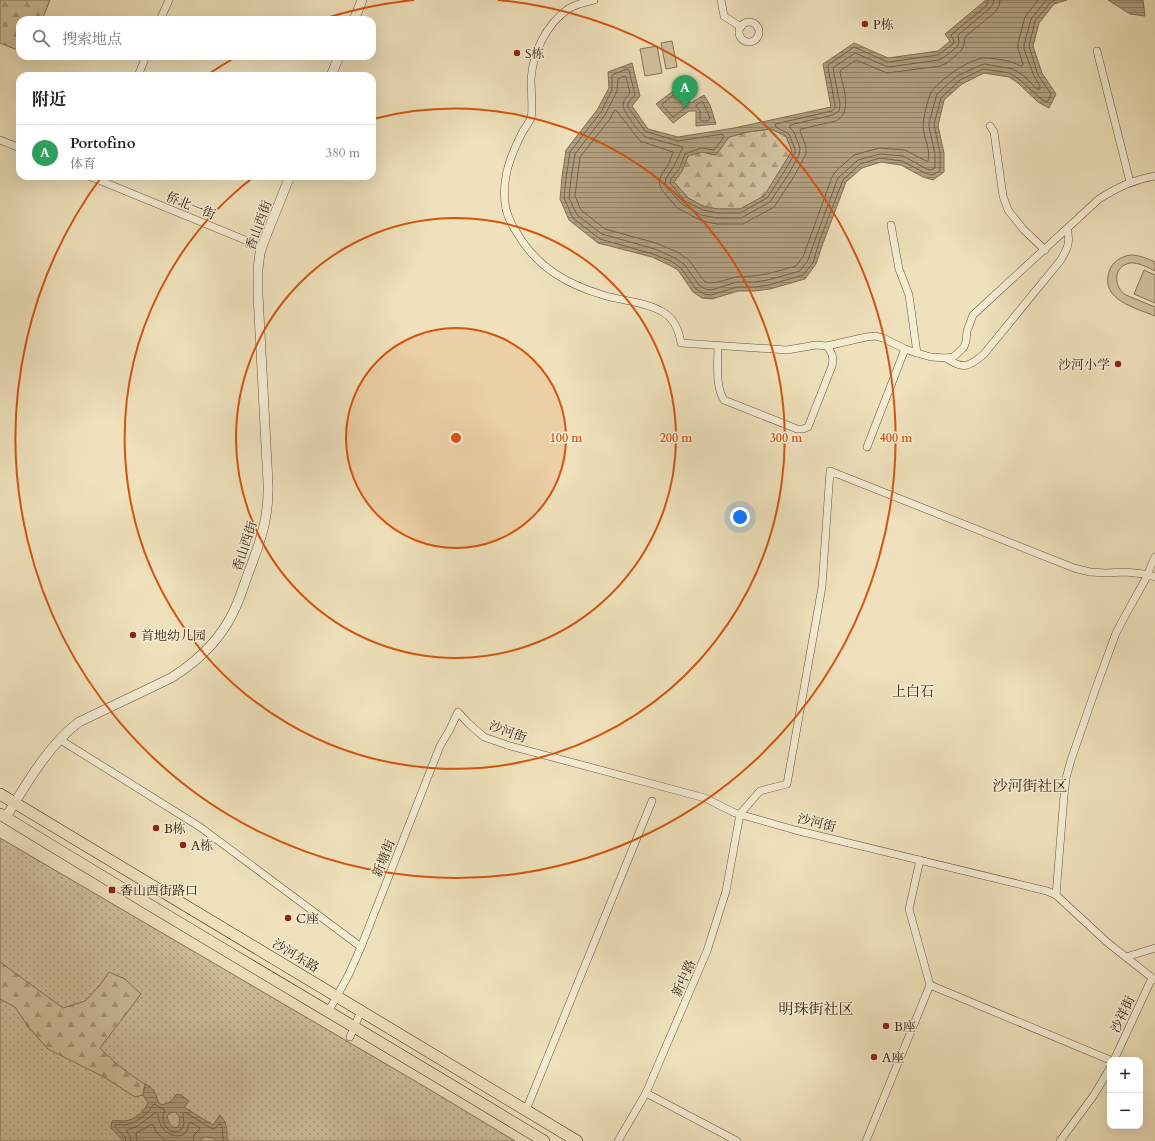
<!DOCTYPE html>
<html lang="zh">
<head>
<meta charset="utf-8">
<style>
  :root { --surface:#fff; --page:#f2f2f2; --text:#222; --muted:#767676; --line:#e0e0e0; --accent:#8f2418 }
  body { margin:0; font-family:Cardo,"Noto Serif SC",serif; background:var(--page); color:var(--text) }
  .controls { position:absolute; right:12px; bottom:12px; display:grid; overflow:hidden; border-radius:8px; box-shadow:0 4px 16px #0002 }
  .controls button { width:36px; height:36px; display:grid; place-items:center; padding:0; border:0; border-bottom:1px solid var(--line); background:var(--surface); color:var(--text); font:20px sans-serif }
  .you { position:absolute; left:740px; top:517px; width:14px; height:14px; margin:-10px; border:3px solid #fff; border-radius:50%; background:#1a73e8; box-shadow:0 0 0 6px #1a73e833 }
  .badge { display:grid; place-items:center; width:26px; height:26px; border-radius:50%; background:var(--accent); color:#fff; font-size:13px; font-weight:700 }
  .pin { position:absolute; translate:-50% -33px; filter:drop-shadow(0 1px 2px #0008) }
  .pin::after { content:''; position:absolute; top:21px; width:14px; height:12px; background:inherit; clip-path:polygon(0 0,100% 0,50% 100%) }
  .list { margin:0; padding:0; list-style:none }
  h2 { display:flex; justify-content:space-between; align-items:center; height:52px; margin:0; padding:0 16px; font-size:17px }
  h2 small { font-size:13px; font-weight:400; color:var(--muted) }
  .list li { display:grid; grid-template-columns:26px 1fr auto; gap:12px; align-items:center; box-sizing:border-box; height:56px; padding:0 16px; border-top:1px solid var(--line) }
  .list b { display:block; font-size:15px; white-space:nowrap }
  .list p { margin:0; font-size:13px; white-space:nowrap; color:var(--muted) }
  .list em { font-size:13px; font-style:normal; color:var(--muted) }
  .icon { flex:none; width:22px; height:22px; fill:none; stroke:currentColor; stroke-width:2; stroke-linecap:round; stroke-linejoin:round }
  .map { position:relative; flex:none; width:1155px; height:1141px; overflow:hidden }
  .search { position:absolute; background:var(--surface); box-shadow:0 4px 16px #0002; left:16px; top:16px; width:360px; height:44px; display:flex; align-items:center; gap:10px; box-sizing:border-box; padding:0 14px; border-radius:12px; color:var(--muted); font-size:15px }
  .panel { position:absolute; background:var(--surface); box-shadow:0 4px 16px #0002; left:16px; top:72px; width:360px; height:108px; border-radius:12px }
  .map>svg:first-child { display:block }
  .grass { fill:url(#grass-dots); stroke:#867256 }
  .forest { fill:url(#forest-firs); stroke:#867256 }
  .pitch { fill:#d0c19e; stroke:#867256 }
  .water { fill:url(#water-rules); stroke:#826e53; fill-rule:evenodd }
  .lines { fill:none; stroke-linecap:round; stroke-linejoin:round }
  .shore { stroke:#766148; stroke-width:1 }
  .minor-casing { stroke:#68523a; stroke-width:8 }
  .tertiary-casing { stroke:#68523a; stroke-width:10 }
  .primary-casing { stroke:#3b220f; stroke-width:12 }
  .minor { stroke:#f4ecd3; stroke-width:7 }
  .tertiary { stroke:#f4ecd3; stroke-width:9 }
  .primary { stroke:#eee1bb; stroke-width:11 }
  .ring { fill:none; stroke:#d7540c; stroke-width:2 }
  .poi-dot { fill:#8f2418; stroke:#f4ecd3; stroke-width:1.5 }
  .labels { text-anchor:middle; stroke-width:3; stroke-linejoin:round; paint-order:stroke }
  .poi-label { font-size:13px; fill:#3b220f; stroke:#f4ecd3; text-anchor:start }
  .street-label { font-size:13px; fill:#3b220f; stroke:#f4ecd3 }
  .neighbourhood-label { font-size:14px; fill:#3b220f; stroke:#f4ecd3 }
  .quarter-label { font-size:15px; fill:#3b220f; stroke:#f4ecd3 }
  .centre { fill:#d7540c; stroke:#f4ecd3; stroke-width:2 }
  .ring-label { font-size:12px; text-anchor:middle; font-weight:bold; fill:#d7540c; stroke:#f4ecd3; stroke-width:3; stroke-linejoin:round; paint-order:stroke }
</style>
</head>
<body>
<div class="map">
<svg width="1155" height="1141" viewBox="0 0 1155 1141">
  <defs>
    <pattern id="grass-dots" width="8" height="8" patternUnits="userSpaceOnUse"><rect width="8" height="8" fill="#d0c19e"/><path d="M2 2h.1M6 6h.1" fill="none" stroke="#aa9c7f" stroke-width="1.8" stroke-linecap="round"/></pattern>
    <pattern id="forest-firs" width="22" height="20" patternUnits="userSpaceOnUse"><rect width="22" height="20" fill="#d0c19e"/><path d="M5 1l3.5 6h-7zM16 11l3.5 6h-7z" fill="#aa9c7f"/></pattern>
    <pattern id="water-rules" width="6" height="5" patternUnits="userSpaceOnUse"><rect width="6" height="5" fill="#b1a081"/><path d="M0 2.5h6" fill="none" stroke="#918268"/></pattern>
  </defs>
  <rect width="100%" height="100%" fill="#eee1bb"/>
  <filter id="stains"><feTurbulence type="fractalNoise" baseFrequency=".005" numOctaves="4"/><feColorMatrix values="0 0 0 0 .2 0 0 0 0 .09 0 0 0 0 .02 0 0 0 .5 -.17"/></filter>
  <radialGradient id="worn" r=".72"><stop offset=".6" stop-color="#630" stop-opacity="0"/><stop offset="1" stop-color="#630" stop-opacity=".3"/></radialGradient>
  <polygon class="grass" points="0,838 427,1088 515,1141 0,1141"/>
  <g class="forest">
    <polygon points="0,0 50,0 42,20 20,20 20,51 0,43"/>
    <polygon points="771,129 786,136 792,151 764,196 740,209 718,209 705,207 688,198 674,182 682,171 688,156 702,152 716,155 729,137 748,132"/>
    <path d="M0,962L63,1008L85,1001L100,985L109,972L125,979L141,994L100,1048C114,1062 128,1074 145,1084L143,1095L135,1097L104,1077L48,1049L29,1028L15,1007L0,999Z"/>
  </g>
  <g class="pitch">
    <polygon points="672,41 677,67 666,69 661,43"/>
    <polygon points="657,46 662,73 645,76 640,49"/>
    <path d="M1130,255C1139,255 1146,258 1155,262V271C1148,268 1139,262 1130,263C1113,266 1113,287 1126,295L1155,307V316C1136,308 1100,300 1109,272C1112,262 1120,257 1130,255Z"/>
    <polygon points="1144,270 1155,275 1155,303 1134,294"/>
  </g>
  <g class="water">
    <path d="M986,0H999L1001,1L1003,0H1067L1054,4L1039,23L1033,46L1042,73L1056,94L1049,108L1038,102L1018,83L1009,77L984,73L962,84L944,100L938,126L944,153V172L933,180L923,177L901,165L881,162L862,168L846,182L823,243L816,264L805,279L770,289L754,291H738L712,299L702,298L693,292L678,270L669,265L652,257L598,243L569,220L560,199L562,177L566,150L597,110L609,88L608,72L632,63L640,96L632,106L648,129L678,137L734,128L831,107L823,64L854,43L888,58L938,51L950,41L945,34ZM771,129L786,136L792,151L764,196L740,209H718L705,207L688,198L674,182L682,171L688,156L702,152L716,155L729,137L748,132Z"/>
    <polygon points="1108,0 1143,0 1145,16 1130,14"/>
    <polygon points="677,88 691,103 704,95 710,105 716,124 696,126 696,111 689,111 673,123 656,104"/>
    <path d="M145,1084C154,1088 156,1093 158,1102L162,1105L170,1102L177,1094L181,1095L189,1101L184,1107L213,1125L220,1115C227,1123 227,1128 227,1138L229,1141H217L213,1138L205,1137L199,1141H123L111,1128L112,1121C117,1120 120,1121 125,1121C134,1120 145,1111 148,1103L143,1095ZM175,1112L179,1116L180,1122L178,1127L174,1128L169,1123L167,1116L170,1113Z"/>
  </g>
  <g class="lines">
    <g class="shore">
      <polyline points="988,0 987,5 952,34 951,36 954,41 953,44 938,55 888,62 854,47 828,65 828,67 835,105 835,108 832,111 775,124 776,127 789,134 795,149 795,153 784,172 767,198 740,213 718,213 703,210 685,201 670,183 671,179 679,169 685,154 701,148 714,150 724,137 723,135 722,134 678,141 647,132 645,131 628,107 628,103 635,95 629,70 627,69 614,74 612,76 612,90 601,112 570,152 566,178 564,198 573,218 600,239 653,254 671,261 681,268 696,289 704,294 711,295 737,287 754,287 769,285 803,275 813,263 819,242 843,180 860,164 880,158 902,161 925,173 932,175 940,171 940,153 934,124 941,98 960,80 983,69 1010,73 1020,80 1040,98 1046,102 1048,101 1051,94 1038,75 1029,46 1035,21 1051,2 1055,0"/>
      <path d="M994,0L993,4L990,8L958,35L959,42L957,47L943,58L939,60L888,67L855,53L834,67L833,69L840,104L839,111L833,115L790,125V128L794,132L800,148L799,155L788,175L770,202L741,218H717L701,215L682,204L667,188L665,184L666,178L674,166L683,147L646,137C640,134 622,111 623,104C624,99 628,96 630,93L626,77L624,76L618,79L617,91L605,115L575,154L571,178L569,198L577,215L602,234L655,249L673,257L684,264L699,285L705,289L711,290L737,282H754L768,280L800,271L808,260L815,240L838,178L858,160L880,154L903,156L927,169L931,170L935,168V154L929,127V123L936,97L937,94L957,76L981,65L985,64L1013,69L1024,76L1037,89H1040V86L1034,76L1024,49V45L1031,19L1046,0"/>
      <path d="M1000,0L999,6L995,12L965,37L964,45L961,51L947,63L940,66L887,73L856,60L841,70L840,72C843,87 853,112 836,121L801,129L800,131L806,147V154L793,178L774,207L743,224H717L702,221L677,208L662,190L659,183L661,176L669,163L673,152L640,141L616,110L614,111L610,119L580,157L575,196L581,210L605,229L656,243L677,252L689,260L704,281L708,283L718,282L736,277L753,276L767,274L796,266L803,257L832,177L836,171L854,155L879,148L905,150L926,161H928C931,149 923,137 923,125C923,119 928,98 931,93C937,81 971,58 984,58C992,58 1007,60 1014,63C1018,64 1019,66 1022,66L1023,64L1018,49V43L1025,17L1038,0"/>
      <polygon points="675,94 677,94 687,106 673,117 662,105"/>
      <polygon points="701,102 703,102 710,118 708,121 702,121 700,120 700,111 696,106"/>
      <path d="M126,1141L125,1137L115,1127V1125C119,1124 122,1125 125,1125C133,1124 142,1118 148,1112C150,1110 151,1107 154,1104L165,1110C164,1112 163,1114 163,1116C162,1126 172,1137 182,1129L184,1123L183,1114L185,1112L212,1129L215,1128L219,1124H221C224,1130 221,1136 224,1141"/>
      <path d="M131,1141L130,1136L127,1132V1130L138,1126L156,1112L158,1114C158,1127 171,1141 184,1134C188,1131 188,1126 190,1122L199,1127L200,1129L194,1135L193,1141"/>
      <polyline points="137,1141 136,1133 152,1124 153,1125 157,1133 166,1141"/>
    </g>
    <g class="minor-casing">
      <g id="minor">
        <path d="M594,0C585,2 576,4 568,9C546,25 533,52 531,79C531,87 533,112 531,118C529,122 526,127 523,131C511,155 502,176 505,203C506,214 511,224 517,233C537,267 566,284 603,295C622,301 643,301 661,311C673,317 679,330 681,343L787,350L816,345L827,346L866,337L875,336L883,338L905,349L917,353L931,357L946,358L953,357L958,353L964,347L966,341L967,331L973,315L1099,199C1118,187 1133,180 1155,176"/>
        <polyline points="721,0 724,16 741,27"/>
        <polyline points="160,20 169,0"/>
        <circle cx="749" cy="32" r="10"/>
        <polyline points="1097,51 1130,182"/>
        <polyline points="138,76 146,56"/>
        <polyline points="990,126 994,132 1003,196 1008,210 1023,229 1045,250"/>
        <polyline points="0,140 20,148"/>
        <polyline points="89,176 262,247"/>
        <polyline points="891,225 899,269 909,295 917,353"/>
        <path d="M718,345C718,361 715,387 724,400L797,429H803L808,427L832,366C834,357 832,353 827,346"/>
        <path d="M946,358C963,370 969,367 984,354L1060,261C1067,250 1071,242 1067,229"/>
        <polyline points="867,447 905,349"/>
        <polyline points="59,739 200,827 361,947"/>
        <polyline points="920,860 909,909 930,985 1110,1060"/>
        <polyline points="1056,895 1064,796 1066,778 1071,760 1098,682 1116,633 1125,616 1145,580 1155,557"/>
        <polyline points="1126,957 1155,948"/>
        <polyline points="328,1012 348,976 361,947 440,746 449,731 458,712 468,723 484,737 507,745 705,798 735,813 795,830 1047,891 1056,895 1108,943 1155,980"/>
        <polyline points="350,1037 361,1011"/>
        <polyline points="1114,1060 1152,978"/>
        <polyline points="646,1093 737,1141"/>
        <polyline points="526,1110 652,801"/>
        <polyline points="618,1141 646,1093 707,951 726,891 740,814 760,791 787,784 822,587 830,471 1074,568 1090,572 1106,573 1125,572 1144,574 1155,577"/>
        <polyline points="866,1141 930,985"/>
        <polyline points="1060,1141 1094,1095 1110,1068"/>
      </g>
    </g>
    <g class="tertiary-casing">
      <g id="tertiary">
        <polyline points="354,20 362,0"/>
        <polyline points="331,76 339,56"/>
        <path d="M6,817C25,786 49,744 79,722L171,678C200,660 224,636 237,604C242,592 246,579 251,566C262,537 269,515 268,483L258,295V269L260,253L264,241L290,176"/>
      </g>
    </g>
    <g class="primary-casing">
      <g id="primary">
        <polyline points="0,794 577,1141"/>
        <path d="M0,814C180,925 363,1031 544,1141"/>
      </g>
    </g>
    <use href="#minor" class="minor"/>
    <use href="#tertiary" class="tertiary"/>
    <use href="#primary" class="primary"/>
  </g>
  <circle cx="456" cy="438" r="110" fill="#d7540c" fill-opacity=".12"/>
  <g class="ring">
    <circle cx="456" cy="438" r="110"/>
    <circle cx="456" cy="438" r="220"/>
    <path d="M373 119A330 330 0 1 1 255 176"/>
    <path d="M207 75A440 440 0 0 1 236 57M320 20A440 440 0 0 1 414 0M498 0A440 440 0 1 1 102 176"/>
  </g>
  <g class="poi-dot">
    <circle cx="865" cy="24" r="4"/>
    <circle cx="517" cy="53" r="4"/>
    <circle cx="1118" cy="364" r="4"/>
    <circle cx="133" cy="635" r="4"/>
    <circle cx="156" cy="828" r="4"/>
    <circle cx="183" cy="845" r="4"/>
    <rect x="108" y="886" width="8" height="8" rx="2"/>
    <circle cx="288" cy="918" r="4"/>
    <circle cx="886" cy="1026" r="4"/>
    <circle cx="874" cy="1057" r="4"/>
  </g>
  <g class="labels">
    <g class="poi-label">
      <text x="873" y="29">P栋</text>
      <text x="525" y="58">S栋</text>
      <text x="1110" y="369" text-anchor="end">沙河小学</text>
      <text x="141" y="640">首地幼儿园</text>
      <text x="164" y="833">B栋</text>
      <text x="191" y="850">A栋</text>
      <text x="120" y="895">香山西街路口</text>
      <text x="296" y="923">C座</text>
      <text x="894" y="1031">B座</text>
      <text x="882" y="1062">A座</text>
    </g>
    <g class="street-label">
      <text transform="translate(191 205) rotate(22)" y="5">侨北一街</text>
      <text transform="translate(258 225) rotate(-70)" y="5">香山西街</text>
      <text transform="translate(244 546) rotate(-72)" y="5">香山西街</text>
      <text transform="translate(508 731) rotate(20)" y="5">沙河街</text>
      <text transform="translate(817 822) rotate(14)" y="5">沙河街</text>
      <text transform="translate(383 858) rotate(-68)" y="5">新塘街</text>
      <text transform="translate(296 955) rotate(31)" y="5">沙河东路</text>
      <text transform="translate(683 978) rotate(-66)" y="5">新中路</text>
      <text transform="translate(1122 1014) rotate(-65)" y="5">沙祥街</text>
    </g>
    <g class="neighbourhood-label">
      <text x="913" y="696">上白石</text>
    </g>
    <g class="quarter-label">
      <text x="1030" y="791">沙河街社区</text>
      <text x="816" y="1014">明珠街社区</text>
    </g>
  </g>
  <circle cx="456" cy="438" r="6" class="centre"/>
  <g class="ring-label">
    <text x="566" y="442">100 m</text>
    <text x="676" y="442">200 m</text>
    <text x="786" y="442">300 m</text>
    <text x="896" y="442">400 m</text>
  </g>
  <rect width="100%" height="100%" filter="url(#stains)"/>
  <rect width="100%" height="100%" fill="url(#worn)"/>
</svg>
<div class="controls">
<button>+</button>
<button>−</button>
</div>
<div class="you"></div>
<div class="pin badge" style="left:685px;top:108px;background:#2e9e5b">A</div>
<div class="search"><svg class="icon" aria-label="search" viewBox="0 0 24 24"><circle cx="10" cy="10" r="6"/><path d="M15 15l6 6"/></svg>搜索地点</div>
<section class="panel">
<h2>附近<small></small></h2>
<ul class="list">
<li><span class="badge" style="background:#2e9e5b">A</span><div><b>Portofino</b><p>体育</p></div><em>380 m</em></li>
</ul>
</section>
</div>
</body>
</html>
